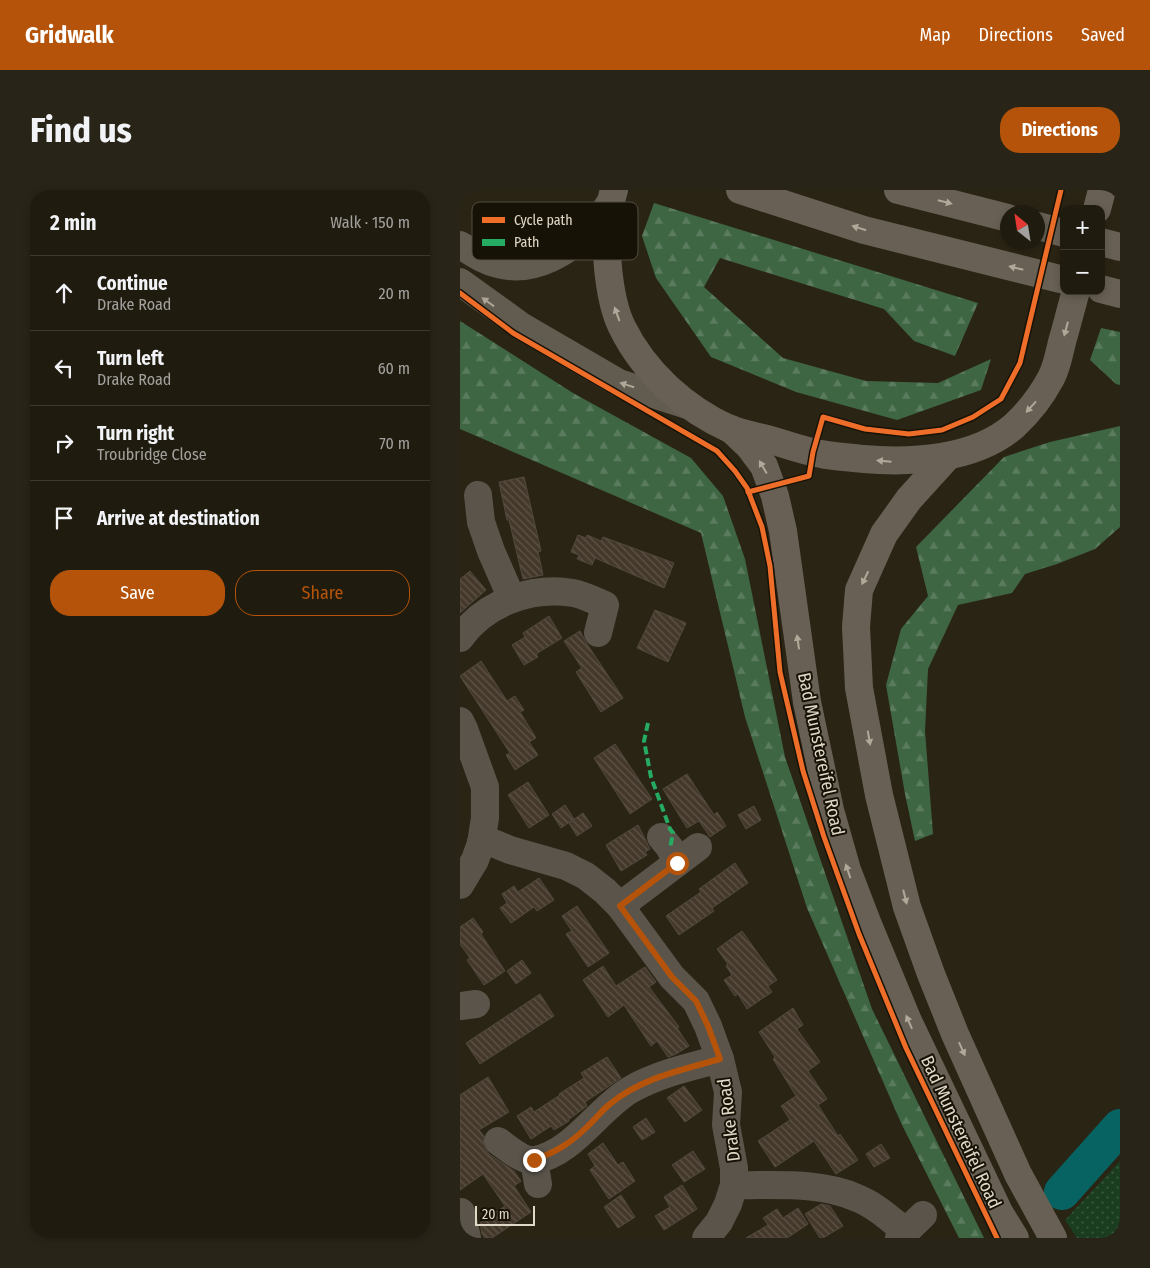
<!DOCTYPE html>
<html lang="en">
<head>
<meta charset="utf-8">
<style>
  :root { --surface:#201b0f; --page:#282418; --text:#f1f3f6; --muted:#a2a19e; --line:#3d392f; --accent:#b45309 }
  body { margin:0; font-family:"Fira Sans Condensed",sans-serif; background:var(--page); color:var(--text) }
  .controls { position:absolute; right:15px; top:15px; display:grid; overflow:hidden; border-radius:10px; box-shadow:0 2px 8px #0003 }
  .controls button { width:45px; height:45px; display:grid; place-items:center; padding:0; border:0; border-bottom:1px solid var(--line); background:var(--surface); color:var(--text); font:25px sans-serif }
  .compass { position:absolute; left:540px; top:15px; width:45px; height:45px; border-radius:50%; background:var(--surface); box-shadow:0 2px 8px #0003; rotate:330deg }
  .scale { position:absolute; left:15px; bottom:12px; width:60px; box-sizing:border-box; padding-left:5px; border:2px solid #e0d8c7; border-top:0; font-size:14px; line-height:18px; white-space:nowrap; color:#e0d8c7; -webkit-text-stroke:4px #171206; paint-order:stroke }
  .stop { position:absolute; width:15px; height:15px; margin:-11px; border:4px solid #b45309; border-radius:50%; background:#fff }
  .stop.end { background:#b45309; border-color:#fff; box-shadow:0 1px 5px #0008 }
  .list { margin:0; padding:0; list-style:none }
  h2 { display:flex; justify-content:space-between; align-items:center; height:65px; margin:0; padding:0 20px; font-size:21px }
  h2 small { font-size:16px; font-weight:400; color:var(--muted) }
  .list li { display:grid; grid-template-columns:32px 1fr auto; gap:15px; align-items:center; box-sizing:border-box; height:75px; padding:0 20px; border-top:1px solid var(--line) }
  .list b { display:block; font-size:19px; white-space:nowrap }
  .list p { margin:0; font-size:16px; white-space:nowrap; color:var(--muted) }
  .list em { font-size:16px; font-style:normal; color:var(--muted) }
  .actions { display:flex; gap:10px; padding:15px 20px }
  .actions a { flex:1; padding:11px 0; border:1px solid var(--accent); border-radius:20px; text-align:center; font-size:18px; color:var(--accent) }
  .actions .main { background:var(--accent); color:#fff }
  .icon { flex:none; width:28px; height:28px; fill:none; stroke:currentColor; stroke-width:2; stroke-linecap:round; stroke-linejoin:round }
  .map { position:relative; flex:none; width:660px; height:1048px; overflow:hidden; border-radius:20px }
  header { display:flex; align-items:center; gap:30px; box-sizing:border-box; height:70px; padding:0 25px; background:var(--accent); color:#fff }
  header strong { font-size:24px }
  nav { display:flex; gap:28px; margin-inline-start:auto; font-size:18px }
  .intro { display:flex; align-items:center; justify-content:space-between; box-sizing:border-box; height:120px; padding:0 30px }
  h1 { margin:0; font-size:35px }
  .button { padding:12px 22px; border-radius:20px; background:var(--accent); color:#fff; font-size:18px; font-weight:700 }
  main { display:flex; gap:30px; padding:0 30px }
  aside { flex:1; background:var(--surface); border-radius:20px; box-shadow:0 2px 8px #0003 }
  .map>svg:first-child { display:block }
  .grass { fill:url(#grass-dots) }
  .forest { fill:url(#forest-firs) }
  .lines { fill:none; stroke-linecap:round; stroke-linejoin:round }
  .river { stroke:#076262; stroke-width:36 }
  .building { fill:url(#building-back-hatch); stroke:#52493e }
  .minor { stroke:#5a544b; stroke-width:28 }
  .major { stroke:#625b50; stroke-width:28 }
  .highway { stroke:#686054; stroke-width:28 }
  .quiet { stroke:#26ab63; stroke-width:4; stroke-dasharray:8 4; stroke-linecap:butt }
  .cycleway-casing { stroke:#171206; stroke-width:8 }
  .cycleway { stroke:#ee6e29; stroke-width:5 }
  .oneway { fill:#b0a899 }
  .oneway2 { fill:#aea697 }
  .route { stroke:#b45309; stroke-width:6 }
  .labels { text-anchor:middle; stroke-width:4; stroke-linejoin:round; paint-order:stroke }
  .street-label { font-size:18px; fill:#e0d8c7; stroke:#171206 }
  .key { fill:#171206; stroke:#534d40; stroke-width:1 }
  .key-label { font-size:14px; fill:#e0d8c7 }
</style>
</head>
<body>
<header>
<strong>Gridwalk</strong>
<nav><a>Map</a><a>Directions</a><a>Saved</a></nav>
</header>
<div class="intro"><h1>Find us</h1><a class="button">Directions</a></div>
<main>
<aside>
<h2>2 min<small>Walk · 150 m</small></h2>
<ul class="list">
<li><svg class="icon" aria-label="ahead" viewBox="0 0 24 24"><path d="M12 20V5M6 11l6-6 6 6"/></svg><div><b>Continue</b><p>Drake Road</p></div><em>20 m</em></li>
<li><svg class="icon" aria-label="left" viewBox="0 0 24 24"><path d="M17 20v-9H6M10 6l-5 5 5 5"/></svg><div><b>Turn left</b><p>Drake Road</p></div><em>60 m</em></li>
<li><svg class="icon" aria-label="right" viewBox="0 0 24 24"><path d="M7 20v-9h11M14 6l5 5-5 5"/></svg><div><b>Turn right</b><p>Troubridge Close</p></div><em>70 m</em></li>
<li><svg class="icon" aria-label="arrive" viewBox="0 0 24 24"><path d="M6 21V4h12l-3 4 3 4H6"/></svg><div><b>Arrive at destination</b></div></li>
</ul>
<div class="actions"><a class="main">Save</a><a>Share</a></div>
</aside>
<div class="map">
<svg width="660" height="1048" viewBox="0 0 660 1048">
  <defs>
    <pattern id="grass-dots" width="8" height="8" patternUnits="userSpaceOnUse" patternTransform="scale(1.25)"><rect width="8" height="8" fill="#1a3d20"/><path d="M2 2h.1M6 6h.1" fill="none" stroke="#3b583f" stroke-width="1.8" stroke-linecap="round"/></pattern>
    <pattern id="forest-firs" width="22" height="20" patternUnits="userSpaceOnUse" patternTransform="scale(1.25)"><rect width="22" height="20" fill="#3e6643"/><path d="M5 1l3.5 6h-7zM16 11l3.5 6h-7z" fill="#5a7b5d"/></pattern>
    <pattern id="building-back-hatch" width="6" height="6" patternUnits="userSpaceOnUse" patternTransform="scale(1.25)"><rect width="6" height="6" fill="#44382b"/><path d="M-1 5l2 2M0 0l6 6M5-1l2 2" fill="none" stroke="#5f5448"/></pattern>
  </defs>
  <rect width="100%" height="100%" fill="#2a2414"/>
  <polygon class="grass" points="660,971 660,1048 617,1048 605,1030"/>
  <g class="forest">
    <polygon points="194,13 518,113 495,166 454,151 424,119 260,68 244,97 323,168 406,191 478,193 531,169 521,200 437,230 336,202 251,167 196,88 182,46"/>
    <polygon points="0,131 113,203 231,268 263,306 285,369 325,567 412,819 524,1048 499,1048 442,935 347,718 285,527 241,343 0,239"/>
    <polygon points="641,138 660,142 660,195 656,194 630,170"/>
    <polygon points="660,236 660,337 635,359 597,374 565,384 552,403 498,415 468,479 465,541 473,644 455,651 445,604 426,495 441,439 468,406 456,357 544,267 590,252"/>
  </g>
  <g class="lines">
    <polyline class="river" points="602,1002 660,937"/>
  </g>
  <g class="building">
    <polygon points="64,287 81,361 78,362 83,385 63,389 49,330 47,330 39,292"/>
    <polygon points="118,345 126,348 127,345 141,351 143,347 214,373 204,398 135,368 132,375 117,369 119,365 111,362"/>
    <polygon points="10,381 26,400 0,423 0,389"/>
    <polygon points="195,420 226,433 208,472 177,458"/>
    <polygon points="89,426 102,448 76,464 78,467 64,475 52,455 65,447 63,443"/>
    <polygon points="120,441 127,454 163,508 141,522 116,482 122,478 104,451"/>
    <polygon points="21,471 47,511 55,506 64,520 60,522 76,548 69,552 78,565 55,580 46,565 50,563 0,486"/>
    <polygon points="155,554 192,609 170,624 134,568"/>
    <polygon points="227,584 254,625 257,622 266,636 250,647 239,631 227,638 203,599"/>
    <polygon points="68,592 89,625 69,638 48,605"/>
    <polygon points="105,615 114,629 101,638 92,624"/>
    <polygon points="294,616 301,630 286,639 278,625"/>
    <polygon points="123,623 132,636 117,646 109,633"/>
    <polygon points="178,635 190,659 185,662 187,665 161,681 146,655"/>
    <polygon points="275,673 288,693 252,718 254,721 219,745 206,726 241,702 239,699"/>
    <polygon points="79,688 94,710 77,721 74,717 51,733 40,718 47,713 42,704 54,696 58,702"/>
    <polygon points="117,716 149,763 128,777 106,744 112,741 102,726"/>
    <polygon points="13,728 23,742 21,744 45,781 24,795 7,770 10,768 0,754 0,737"/>
    <polygon points="282,741 317,790 308,796 312,802 287,819 278,804 275,806 264,790 272,785 266,776 268,774 257,759"/>
    <polygon points="62,770 71,783 56,794 47,781"/>
    <polygon points="143,776 156,796 185,777 196,792 189,797 219,837 217,838 229,856 216,864 208,867 197,851 191,856 164,815 148,827 123,790"/>
    <polygon points="80,804 94,826 20,874 6,853"/>
    <polygon points="333,818 343,835 337,839 360,872 348,881 367,909 358,915 378,946 380,944 398,970 376,984 354,951 315,977 298,951 330,930 321,916 336,906 313,869 315,867 299,842"/>
    <polygon points="147,867 161,888 125,912 127,916 108,930 109,931 94,940 91,936 71,949 57,926 71,917 74,922 100,905 99,904 124,888 121,883"/>
    <polygon points="28,887 49,922 19,940 24,946 24,957 29,964 54,981 61,991 54,996 71,1022 32,1048 25,1048 22,1044 20,1033 45,1016 23,984 0,1000 0,905"/>
    <polygon points="224,896 242,920 225,932 207,908"/>
    <polygon points="186,928 195,942 182,950 173,937"/>
    <polygon points="143,953 158,975 163,972 175,991 149,1009 130,980 135,976 128,964"/>
    <polygon points="421,954 430,968 414,977 406,964"/>
    <polygon points="233,961 245,979 224,992 212,975"/>
    <polygon points="222,995 237,1019 204,1040 195,1026 210,1017 204,1007"/>
    <polygon points="161,1005 175,1027 158,1038 144,1017"/>
    <polygon points="361,1014 370,1016 383,1036 363,1048 360,1048 345,1024"/>
    <polygon points="338,1018 348,1034 327,1048 286,1048 308,1035 303,1028 317,1019 323,1028"/>
  </g>
  <g class="lines">
    <g class="minor">
      <polyline points="18,305 21,332 31,361 52,409"/>
      <path d="M0,448C25,413 71,396 113,403C124,405 135,411 145,415L138,443"/>
      <polyline points="0,531 4,539 25,597 25,628 21,653 15,670 0,695"/>
      <polyline points="201,647 210,658 217,673"/>
      <polyline points="21,653 33,653 50,660 106,676 126,686 145,701 160,716 212,787 236,811 248,836 260,869 268,902 266,935 274,978 274,995 268,1014 259,1032 246,1048"/>
      <polyline points="160,716 238,657"/>
      <polyline points="0,816 16,814"/>
      <path d="M38,951C48,958 63,972 75,970C113,963 138,919 170,900C197,884 230,877 260,869"/>
      <polyline points="74,970 78,994"/>
      <path d="M274,995C314,996 360,991 397,1008C415,1015 430,1029 445,1041"/>
      <polyline points="1,1022 7,1048"/>
      <polyline points="439,1048 463,1025"/>
    </g>
    <g class="major">
      <path d="M0,55C12,62 24,71 38,74C74,84 111,61 134,35C140,29 145,20 150,13"/>
      <polyline points="0,92 61,136 159,193 230,216"/>
    </g>
    <g class="highway">
      <path d="M154,0C146,25 146,52 148,78C150,98 153,119 162,137C184,182 225,219 270,239C282,244 295,246 307,249C325,254 343,261 361,264C375,267 389,267 403,269C451,273 515,270 554,236C568,223 582,205 591,188C597,177 599,164 602,152C607,135 611,118 616,101"/>
      <polyline points="280,0 404,40 604,90"/>
      <polyline points="438,0 548,28"/>
      <polyline points="637,19 642,0"/>
      <polyline points="578,36 604,43"/>
      <polyline points="641,52 660,57"/>
      <polyline points="641,99 660,104"/>
      <polyline points="271,239 289,256 304,276 315,306 323,341 347,512 370,620 387,680 407,732 448,831 539,1022 555,1048"/>
      <polyline points="488,266 449,309 424,344 399,400 396,437 399,498 419,605 447,717 471,784 495,844 558,984 593,1048"/>
    </g>
    <polyline class="quiet" points="188,533 184,551 191,587 210,639 213,643 210,658"/>
    <g class="cycleway-casing">
      <g id="cycleway">
        <polyline points="0,103 53,143 257,261 275,281 287,298 302,337 310,376 320,482 343,581 364,647 399,744 446,858 537,1048"/>
        <polyline points="288,302 349,286 353,262 363,227 405,239 449,244 482,240 513,227 541,209 560,173 601,0"/>
      </g>
    </g>
    <use href="#cycleway" class="cycleway"/>
  </g>
  <defs><path id="oneway-solid" d="M-6-.8H1V-3.2L6.5 0L1 3.2V.8H-6Z" transform="scale(1.25)"/></defs>
  <g class="oneway">
    <use href="#oneway-solid" transform="translate(485 12) rotate(14)"/>
    <use href="#oneway-solid" transform="translate(399 38) rotate(-163)"/>
    <use href="#oneway-solid" transform="translate(556 78) rotate(-166)"/>
    <use href="#oneway-solid" transform="translate(157 124) rotate(-110)"/>
    <use href="#oneway-solid" transform="translate(606 139) rotate(105)"/>
    <use href="#oneway-solid" transform="translate(571 217) rotate(132)"/>
    <use href="#oneway-solid" transform="translate(424 271) rotate(-175)"/>
    <use href="#oneway-solid" transform="translate(303 277) rotate(-120)"/>
    <use href="#oneway-solid" transform="translate(405 388) rotate(116)"/>
    <use href="#oneway-solid" transform="translate(338 452) rotate(-98)"/>
    <use href="#oneway-solid" transform="translate(409 548) rotate(80)"/>
    <use href="#oneway-solid" transform="translate(388 681) rotate(-109)"/>
    <use href="#oneway-solid" transform="translate(445 707) rotate(76)"/>
    <use href="#oneway-solid" transform="translate(449 832) rotate(-114)"/>
    <use href="#oneway-solid" transform="translate(502 859) rotate(66)"/>
  </g>
  <g class="oneway2">
    <use href="#oneway-solid" transform="translate(28 112) rotate(-144)"/>
    <use href="#oneway-solid" transform="translate(167 195) rotate(-162)"/>
  </g>
  <g class="lines">
    <path class="route" d="M74,970C96,962 111,953 128,936C136,929 142,920 150,914C181,888 222,880 260,869L248,836L236,811L212,787L160,716L217,673"/>
  </g>
  <g class="labels">
    <g class="street-label">
      <text transform="translate(361 564) rotate(78)" y="6">Bad Munstereifel Road</text>
      <text transform="translate(269 930) rotate(-97)" y="6">Drake Road</text>
      <text transform="translate(501 942) rotate(65)" y="6">Bad Munstereifel Road</text>
    </g>
  </g>
  <rect x="12" y="12" width="166" height="58" rx="8" class="key"/>
  <rect x="22" y="27" width="23" height="6" fill="#ee6e29"/>
  <rect x="22" y="49" width="23" height="7" fill="#26ab63"/>
  <g class="key-label">
    <text x="54" y="35">Cycle path</text>
    <text x="54" y="57">Path</text>
  </g>
</svg>
<div class="controls">
<button>+</button>
<button>−</button>
</div>
<svg class="compass" viewBox="-18 -18 36 36"><path d="M0-13l5 13h-10z" fill="#e53935"/><path d="M0 13l5-13h-10z" fill="#a2a19e"/></svg>
<div class="scale">20 m</div>
<div class="stop" style="left:217px;top:673px"></div>
<div class="stop end" style="left:74px;top:970px"></div>
</div>
</main>
</body>
</html>
